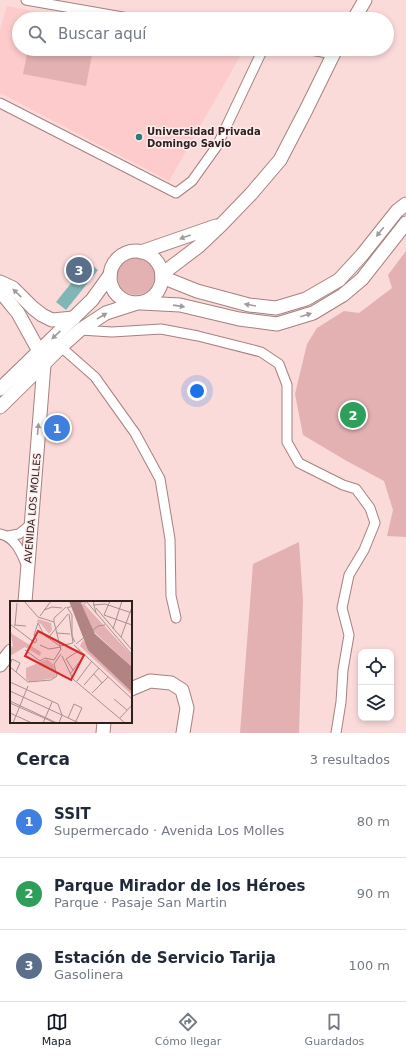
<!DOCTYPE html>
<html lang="es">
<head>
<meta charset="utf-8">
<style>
  :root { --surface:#fff; --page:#f2f2f3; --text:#1f2937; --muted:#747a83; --line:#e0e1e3; --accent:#111827 }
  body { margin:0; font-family:"DejaVu Sans",sans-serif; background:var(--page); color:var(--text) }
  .controls { position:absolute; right:12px; bottom:12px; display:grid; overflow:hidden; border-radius:8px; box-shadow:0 2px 6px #0003 }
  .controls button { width:36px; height:36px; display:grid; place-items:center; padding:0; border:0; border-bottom:1px solid var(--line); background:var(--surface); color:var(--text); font:20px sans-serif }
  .you { position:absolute; left:197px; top:391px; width:14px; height:14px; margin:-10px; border:3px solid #fff; border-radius:50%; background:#1a73e8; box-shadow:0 0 0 6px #1a73e833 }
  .badge { display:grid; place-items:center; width:26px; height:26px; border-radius:50%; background:var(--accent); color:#fff; font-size:13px; font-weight:700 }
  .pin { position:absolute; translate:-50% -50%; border:2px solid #fff; box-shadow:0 1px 4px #0006 }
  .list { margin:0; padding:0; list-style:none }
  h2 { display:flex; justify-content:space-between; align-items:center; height:52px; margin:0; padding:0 16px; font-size:17px }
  h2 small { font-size:13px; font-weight:400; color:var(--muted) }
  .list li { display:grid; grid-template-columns:26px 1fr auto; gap:12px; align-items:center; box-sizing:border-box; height:72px; padding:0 16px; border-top:1px solid var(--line) }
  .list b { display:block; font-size:15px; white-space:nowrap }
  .list p { margin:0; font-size:13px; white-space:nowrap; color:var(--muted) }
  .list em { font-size:13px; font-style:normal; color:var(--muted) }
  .icon { flex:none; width:22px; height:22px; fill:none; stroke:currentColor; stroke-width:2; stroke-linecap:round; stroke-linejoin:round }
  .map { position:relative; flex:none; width:406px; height:733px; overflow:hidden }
  .search { position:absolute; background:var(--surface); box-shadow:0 2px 6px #0003; left:12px; right:12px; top:12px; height:44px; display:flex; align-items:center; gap:10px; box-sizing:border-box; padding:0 14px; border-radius:22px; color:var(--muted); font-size:15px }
  .sheet { height:268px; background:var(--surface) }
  nav { display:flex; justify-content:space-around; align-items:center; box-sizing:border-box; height:56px; border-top:1px solid var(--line); background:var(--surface); font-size:11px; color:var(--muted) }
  nav a { display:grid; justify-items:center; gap:2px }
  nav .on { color:var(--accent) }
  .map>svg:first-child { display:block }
  .built { fill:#fdcbcb }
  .green { fill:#e3b1b2 }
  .building { fill:#7fb7b6 }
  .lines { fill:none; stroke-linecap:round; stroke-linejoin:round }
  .street-casing { stroke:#a68080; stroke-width:11 }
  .secondary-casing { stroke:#a68080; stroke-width:15 }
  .street { stroke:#fff; stroke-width:9 }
  .secondary { stroke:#fff; stroke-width:13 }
  .oneway { fill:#a19b9b }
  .poi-dot { fill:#2f7878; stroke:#fdecec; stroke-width:1.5 }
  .labels { text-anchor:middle; stroke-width:3; stroke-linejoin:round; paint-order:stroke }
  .poi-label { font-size:10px; font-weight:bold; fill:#2f2020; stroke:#fdecec; text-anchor:start }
  .street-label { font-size:10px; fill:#2f2020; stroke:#fdecec }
  .inset-road { fill:none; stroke:#a99090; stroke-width:1 }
  .view { fill:#d62828; fill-opacity:0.15; stroke:#d62828; stroke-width:2 }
  .inset-edge { fill:none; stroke:#2f2020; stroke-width:2 }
</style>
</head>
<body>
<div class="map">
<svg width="406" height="733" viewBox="0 0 406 733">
  <rect width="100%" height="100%" fill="#fbdada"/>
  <polygon class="built" points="7,6 74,19 19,19 19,49 232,49 243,51 169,181 0,93 0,30"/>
  <g class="green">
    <polygon points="28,49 93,49 86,86 23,74"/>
    <polygon points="406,251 406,537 387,536 393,510 384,481 345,460 303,435 295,394 307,344 317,328 344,311 359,313 392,288 388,275"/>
    <circle cx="136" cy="276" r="19"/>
    <polygon points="299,542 303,600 299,733 240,733 253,564"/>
  </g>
  <polygon class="building" points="88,262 98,270 66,310 56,302"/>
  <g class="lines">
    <g class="street-casing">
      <g id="street">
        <polyline points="26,0 134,19"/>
        <polyline points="305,49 333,54"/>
        <polyline points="0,103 176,193 192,181 217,146 263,49"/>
        <polyline points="80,330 112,332 161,329 198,336 261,352 279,364 287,385 287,442 299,463 343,485 356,489 370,508 375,523 364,550 349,575 342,608 349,635 343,670 341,702 336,733"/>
        <polyline points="61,347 95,377 135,433 160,479 170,539 171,596 176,618"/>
        <path d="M0,534C15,537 21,552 27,566"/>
        <polyline points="8,536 19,534 30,525"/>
      </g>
    </g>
    <g class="secondary-casing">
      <g id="secondary">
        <polyline points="354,19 365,0"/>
        <circle cx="136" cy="277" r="26"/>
        <polyline points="141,252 216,226"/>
        <polyline points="162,274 199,246 222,224 251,194 280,160 306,110 336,49"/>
        <polyline points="162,277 197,291 249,305 276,308 306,299 339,280 362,255 397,211 406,204"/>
        <polyline points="0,282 13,288 33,308 42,315 52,320 74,318"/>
        <polyline points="0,283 4,296 18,313 39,351 44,356"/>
        <polyline points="141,303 180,305 239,319 277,324 313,313 343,295 362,279 406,223"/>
        <polyline points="0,389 92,300 110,275"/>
        <polyline points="0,407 61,347 80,330 106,313 137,303"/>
        <polyline points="25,602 44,365"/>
        <polyline points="0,665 11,651"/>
        <polyline points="131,689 150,681 171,683 182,690 187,708 183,733"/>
        <polyline points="103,733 104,722"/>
      </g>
    </g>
    <use href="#street" class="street"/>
    <use href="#secondary" class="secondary"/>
  </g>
  <defs><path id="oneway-solid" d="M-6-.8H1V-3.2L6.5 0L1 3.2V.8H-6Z"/></defs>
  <g class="oneway">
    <use href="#oneway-solid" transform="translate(380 232) rotate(129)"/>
    <use href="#oneway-solid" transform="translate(185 237) rotate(160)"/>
    <use href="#oneway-solid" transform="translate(17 293) rotate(-136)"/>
    <use href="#oneway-solid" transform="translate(250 305) rotate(-170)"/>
    <use href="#oneway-solid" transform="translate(179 306) rotate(8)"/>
    <use href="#oneway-solid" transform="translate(306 315) rotate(-17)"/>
    <use href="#oneway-solid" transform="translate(102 316) rotate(-31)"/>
    <use href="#oneway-solid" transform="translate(56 335) rotate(137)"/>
    <use href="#oneway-solid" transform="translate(38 429) rotate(-85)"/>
  </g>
  <circle class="poi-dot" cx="139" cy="137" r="4"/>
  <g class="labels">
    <g class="poi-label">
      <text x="147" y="135">Universidad Privada<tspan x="147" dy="12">Domingo Savio</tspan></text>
    </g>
    <g class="street-label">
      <text transform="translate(32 508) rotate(-85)" y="4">AVENIDA LOS MOLLES</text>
    </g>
  </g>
  <g transform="translate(10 601)">
    <rect width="122" height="122" fill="#fbdada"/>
    <path d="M76,0V3H74L122,55V66L81,28L71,4ZM28,18L41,22L42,29L39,33L31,23L27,21ZM0,29L2,33L31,51L30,55L15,46L0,55V47L3,45ZM73,39L122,91V94L70,45ZM37,58L43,63L46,74L44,77L20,81L16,78V67Z" fill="#e3b1b2"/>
    <path d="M59,0H70L85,33L122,66V91L78,49Z" fill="#b18383"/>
    <path class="inset-road" d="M14,0L28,16L44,21M76,0L122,54M83,0L86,12M83,4L95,3L122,12M57,6L62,14V35L65,41M57,7L75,0M86,7L122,49M34,9L42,6L52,7M59,13L63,42M94,14L122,24M94,14L100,0M30,15L41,0M44,21L51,49M44,21V17L56,6M0,23L25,42L27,39L24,34L28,22L34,34L50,45M4,24L16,25M5,24L7,2M103,28L112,0M47,32L60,33M111,36L122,6M38,37L58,13M66,43L88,25L95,24M30,44L39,48L51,46M64,44L122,98M50,45L63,42M15,49L30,60L35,57L44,59L51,48M52,55L63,78L115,122M0,64L2,58L10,62L6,71M0,66L18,81L41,79L47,75L44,63L51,53M63,69L56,58L70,49M60,73L75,54M84,73L92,82M67,80L82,60M0,81L48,103L52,114L49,122M74,84L89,67M0,90L69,122M82,92L98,76M104,98L117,109M0,100L47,122M0,102L43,121M0,112L22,122M58,117L64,103L72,107L66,120M110,117L122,104M3,122L18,85M33,122L42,101"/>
    <path class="view" d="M28,30L74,54L61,79L15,55Z"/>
    <rect width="122" height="122" class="inset-edge"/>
  </g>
</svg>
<div class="controls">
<button><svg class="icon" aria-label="locate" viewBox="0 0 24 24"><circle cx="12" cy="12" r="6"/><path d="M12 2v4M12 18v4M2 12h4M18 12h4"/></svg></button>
<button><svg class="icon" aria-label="layers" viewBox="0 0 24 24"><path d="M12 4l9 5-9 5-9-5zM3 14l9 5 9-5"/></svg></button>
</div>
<div class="you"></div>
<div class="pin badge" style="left:57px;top:428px;background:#3f7fe0">1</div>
<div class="pin badge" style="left:353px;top:415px;background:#2e9e5b">2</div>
<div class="pin badge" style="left:79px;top:270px;background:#5c6f8a">3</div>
<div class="search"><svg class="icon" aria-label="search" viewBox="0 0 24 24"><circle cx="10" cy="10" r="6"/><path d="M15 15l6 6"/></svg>Buscar aquí</div>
</div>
<section class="sheet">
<h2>Cerca<small>3 resultados</small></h2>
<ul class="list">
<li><span class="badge" style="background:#3f7fe0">1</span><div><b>SSIT</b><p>Supermercado · Avenida Los Molles</p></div><em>80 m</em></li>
<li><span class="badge" style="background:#2e9e5b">2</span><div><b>Parque Mirador de los Héroes</b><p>Parque · Pasaje San Martin</p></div><em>90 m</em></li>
<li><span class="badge" style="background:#5c6f8a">3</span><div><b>Estación de Servicio Tarija</b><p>Gasolinera</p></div><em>100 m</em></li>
</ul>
</section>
<nav>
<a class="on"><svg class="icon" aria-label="map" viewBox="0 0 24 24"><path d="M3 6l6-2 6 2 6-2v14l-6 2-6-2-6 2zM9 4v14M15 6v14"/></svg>Mapa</a>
<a><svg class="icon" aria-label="directions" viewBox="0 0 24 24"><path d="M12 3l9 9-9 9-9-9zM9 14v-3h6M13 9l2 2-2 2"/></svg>Cómo llegar</a>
<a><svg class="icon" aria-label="saved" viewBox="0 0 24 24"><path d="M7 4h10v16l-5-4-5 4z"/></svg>Guardados</a>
</nav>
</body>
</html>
